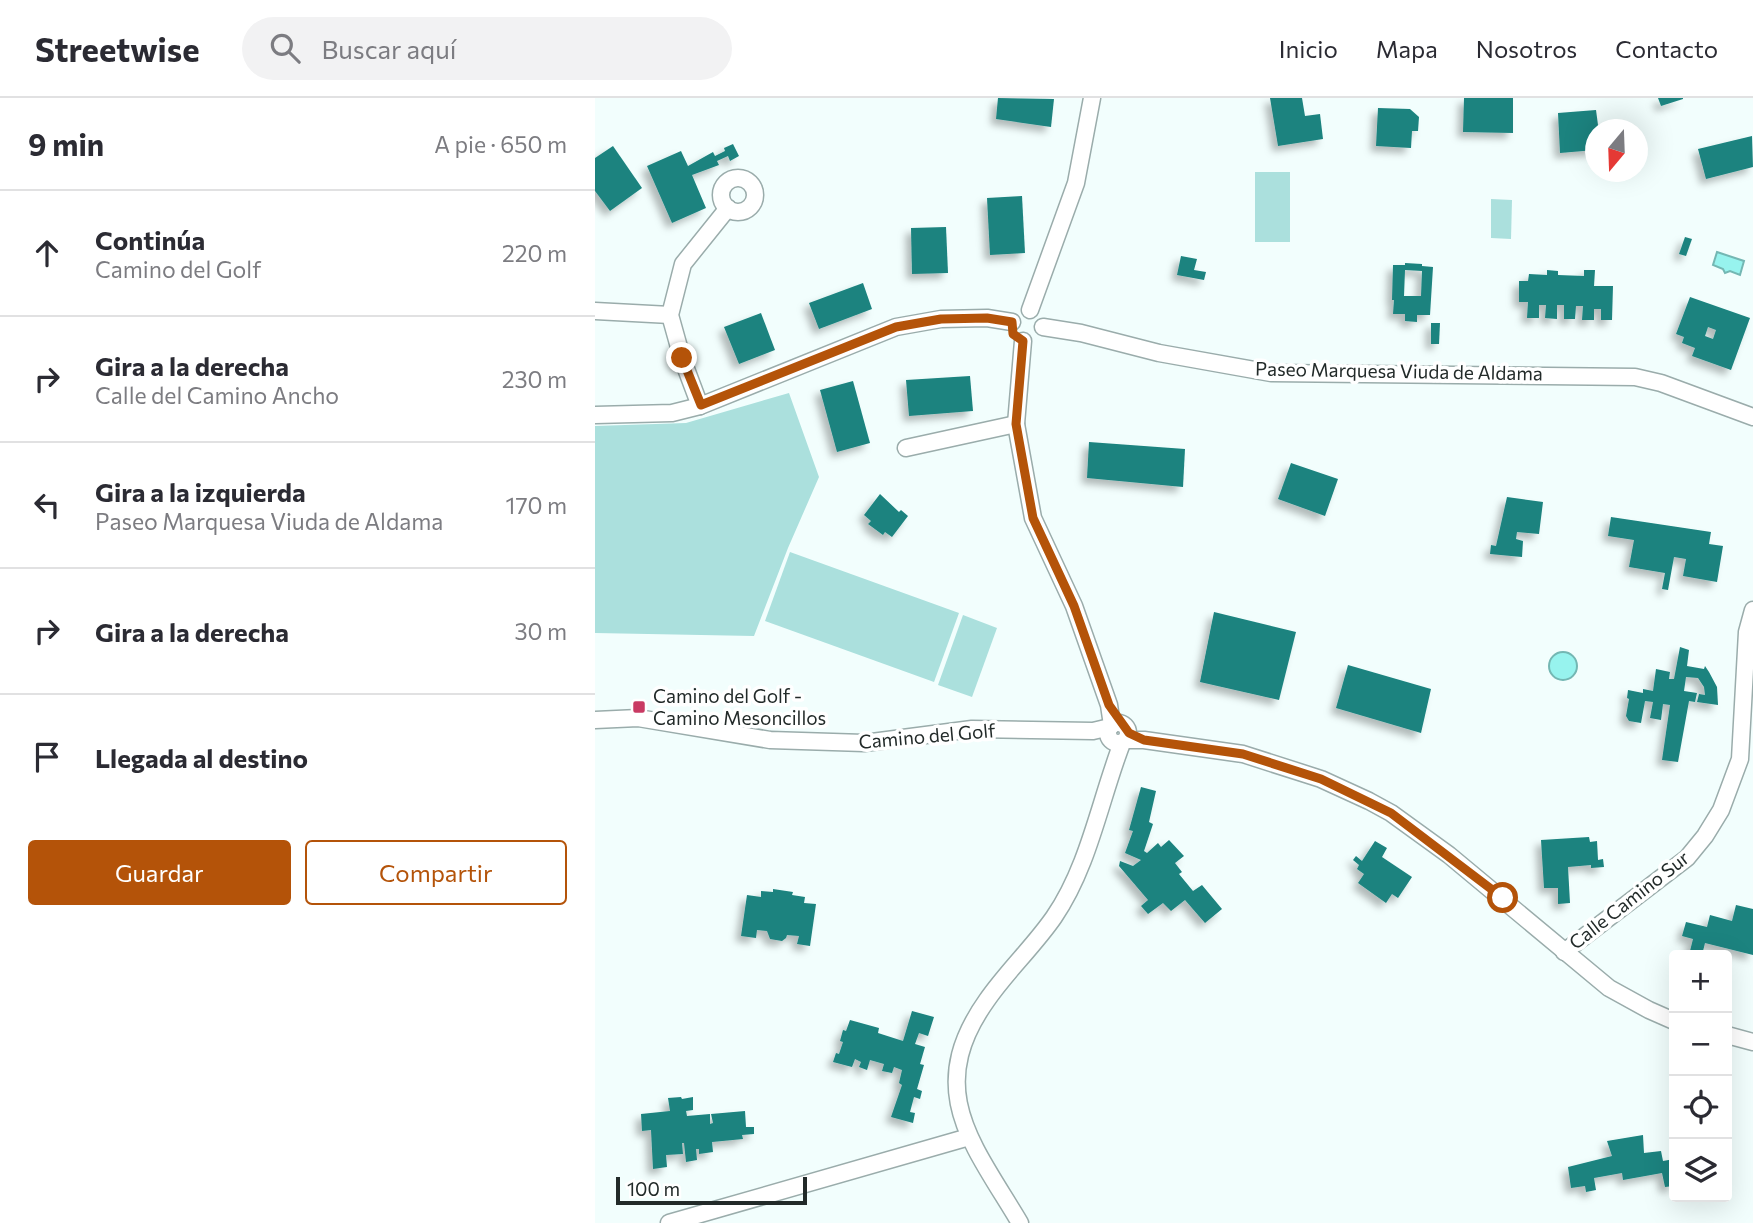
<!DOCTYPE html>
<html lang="es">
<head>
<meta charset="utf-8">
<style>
  :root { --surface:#fff; --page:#f2f2f3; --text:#2b2b33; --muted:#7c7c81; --line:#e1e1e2; --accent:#b45309 }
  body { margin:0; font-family:Commissioner,sans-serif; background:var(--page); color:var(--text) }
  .controls { position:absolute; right:21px; bottom:21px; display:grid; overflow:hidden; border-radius:7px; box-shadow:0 7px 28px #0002 }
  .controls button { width:63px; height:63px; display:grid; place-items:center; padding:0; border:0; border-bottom:2px solid var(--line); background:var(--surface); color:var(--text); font:35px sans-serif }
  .compass { position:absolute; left:990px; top:21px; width:63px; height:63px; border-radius:50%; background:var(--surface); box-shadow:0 7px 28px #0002; rotate:199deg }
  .scale { position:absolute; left:21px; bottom:18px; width:191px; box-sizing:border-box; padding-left:7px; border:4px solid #222a29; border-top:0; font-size:19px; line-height:24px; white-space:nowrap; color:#222a29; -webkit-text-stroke:5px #fff; paint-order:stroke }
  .stop { position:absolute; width:21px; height:21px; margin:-16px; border:5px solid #b45309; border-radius:50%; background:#fff }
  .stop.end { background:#b45309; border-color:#fff; box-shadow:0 2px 7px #0008 }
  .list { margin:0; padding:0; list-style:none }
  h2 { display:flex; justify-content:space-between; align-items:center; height:91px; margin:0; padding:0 28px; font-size:30px }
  h2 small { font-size:23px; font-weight:400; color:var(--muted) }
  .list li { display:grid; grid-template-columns:46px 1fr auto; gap:21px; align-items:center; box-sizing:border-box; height:126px; padding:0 28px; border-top:2px solid var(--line) }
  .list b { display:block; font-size:26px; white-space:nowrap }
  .list p { margin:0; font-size:23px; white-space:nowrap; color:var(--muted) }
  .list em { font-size:23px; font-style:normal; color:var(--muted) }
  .actions { display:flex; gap:14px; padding:21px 28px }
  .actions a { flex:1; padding:16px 0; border:2px solid var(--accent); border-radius:7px; text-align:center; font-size:24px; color:var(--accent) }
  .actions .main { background:var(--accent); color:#fff }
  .icon { flex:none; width:38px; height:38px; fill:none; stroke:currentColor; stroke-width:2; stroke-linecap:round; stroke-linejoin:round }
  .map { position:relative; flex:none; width:1158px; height:1125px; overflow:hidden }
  header { display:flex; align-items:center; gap:42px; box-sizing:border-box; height:98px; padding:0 35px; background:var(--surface); border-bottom:2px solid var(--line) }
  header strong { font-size:33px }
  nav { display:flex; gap:38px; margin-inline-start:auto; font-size:24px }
  .search { width:490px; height:63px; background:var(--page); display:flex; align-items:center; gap:18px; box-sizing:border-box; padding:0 24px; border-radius:38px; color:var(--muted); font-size:26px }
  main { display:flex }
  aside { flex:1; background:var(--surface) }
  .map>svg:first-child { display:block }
  .green { fill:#abe0dd }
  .water { fill:#97f3ee; stroke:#74b7b3; stroke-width:2 }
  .building { fill:#1b837f; fill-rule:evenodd; filter:url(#shadow) }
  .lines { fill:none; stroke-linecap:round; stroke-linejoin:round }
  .minor-casing { stroke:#9aacab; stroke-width:19 }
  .minor { stroke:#fff; stroke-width:16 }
  .route { stroke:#b45309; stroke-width:9 }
  .poi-dot { fill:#c93a63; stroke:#fff; stroke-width:2.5 }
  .labels { text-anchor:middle; stroke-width:7; stroke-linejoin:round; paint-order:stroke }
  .street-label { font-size:19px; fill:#222a29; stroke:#fff }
  .poi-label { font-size:19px; fill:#222a29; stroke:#fff; text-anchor:start }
</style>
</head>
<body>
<header>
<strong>Streetwise</strong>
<div class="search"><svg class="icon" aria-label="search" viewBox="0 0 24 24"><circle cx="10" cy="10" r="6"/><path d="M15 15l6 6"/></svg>Buscar aquí</div>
<nav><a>Inicio</a><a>Mapa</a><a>Nosotros</a><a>Contacto</a></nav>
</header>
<main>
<aside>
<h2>9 min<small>A pie · 650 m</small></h2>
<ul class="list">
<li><svg class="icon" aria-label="ahead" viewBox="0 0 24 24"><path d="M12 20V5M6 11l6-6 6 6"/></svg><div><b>Continúa</b><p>Camino del Golf</p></div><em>220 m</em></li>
<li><svg class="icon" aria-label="right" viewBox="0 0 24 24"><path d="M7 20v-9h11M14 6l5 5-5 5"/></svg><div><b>Gira a la derecha</b><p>Calle del Camino Ancho</p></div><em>230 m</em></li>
<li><svg class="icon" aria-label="left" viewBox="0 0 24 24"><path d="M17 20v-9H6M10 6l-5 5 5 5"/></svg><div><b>Gira a la izquierda</b><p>Paseo Marquesa Viuda de Aldama</p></div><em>170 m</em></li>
<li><svg class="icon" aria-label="right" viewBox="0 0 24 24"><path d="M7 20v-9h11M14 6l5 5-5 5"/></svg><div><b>Gira a la derecha</b></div><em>30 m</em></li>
<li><svg class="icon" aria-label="arrive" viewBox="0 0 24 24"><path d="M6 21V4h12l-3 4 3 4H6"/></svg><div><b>Llegada al destino</b></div></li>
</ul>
<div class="actions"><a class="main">Guardar</a><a>Compartir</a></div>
</aside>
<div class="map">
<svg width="1158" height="1125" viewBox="0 0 1158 1125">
  <defs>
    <filter id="shadow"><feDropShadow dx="-5.5" dy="5.5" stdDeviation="3.5" flood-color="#0004"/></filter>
  </defs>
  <rect width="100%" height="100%" fill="#f2fefd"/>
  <g class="green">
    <rect x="660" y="74" width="35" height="70"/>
    <polygon points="896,101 917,102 916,141 896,140"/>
    <polygon points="194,295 224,379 193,450 159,538 0,535 0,328 91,325"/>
    <polygon points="195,454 364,515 339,584 170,523"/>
    <polygon points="368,517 402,530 377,599 343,587"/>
  </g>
  <g class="water">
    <polygon points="1122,154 1149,163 1145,177 1135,173 1130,175 1128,171 1118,167"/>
    <circle cx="968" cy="568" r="14"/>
  </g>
  <g class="building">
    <polygon points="403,0 459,1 456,29 401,21"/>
    <polygon points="675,0 707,0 710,18 725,16 728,41 683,48"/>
    <polygon points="869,0 918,0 918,35 868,34"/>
    <polygon points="1063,0 1088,0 1088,1 1066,8"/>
    <polygon points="783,10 815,11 824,19 823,33 817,33 816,50 781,48"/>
    <polygon points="1001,12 1003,27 1015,25 1016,32 1000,32 1000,52 965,55 963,15"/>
    <polygon points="1157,38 1158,69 1111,81 1103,51"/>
    <polygon points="138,46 144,58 135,63 133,58 122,63 124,67 97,77 111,110 77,125 52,68 86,53 93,68 118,54 120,58 130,53 129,50"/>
    <polygon points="18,48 47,90 15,113 0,93 0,60"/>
    <polygon points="427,98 430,155 395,157 392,100"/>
    <polygon points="351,129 353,175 317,176 316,130"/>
    <polygon points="1090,139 1097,141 1091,158 1084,156"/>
    <polygon points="586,158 602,161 599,172 611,174 609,182 582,177"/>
    <path d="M810,165L827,166V168L838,169L835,217H822V224L810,223V216H798L799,202H797L798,167H810ZM810,172L827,173L826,198H809Z"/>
    <polygon points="952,172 963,173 963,177 989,178 989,172 1000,172 999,188 1018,188 1017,222 1006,222 1006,211 999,211 999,222 987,222 988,208 981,208 980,221 969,221 969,207 962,207 962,221 950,220 951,207 944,207 944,220 932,220 933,204 924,204 924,183 933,183 934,176 952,177"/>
    <polygon points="268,185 277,211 224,231 214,205"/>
    <path d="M1095,199L1155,220L1136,272L1097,258L1100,250L1087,245L1089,239L1081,236ZM1113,229L1121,232L1118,241L1110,238Z"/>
    <polygon points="166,215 180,252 144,266 129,229"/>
    <polygon points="836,225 845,225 844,246 836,246"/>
    <polygon points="375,278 378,313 314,318 311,282"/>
    <polygon points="258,283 275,345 242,354 225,292"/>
    <polygon points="494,344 590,351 588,389 492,380"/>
    <polygon points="696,365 743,381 730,418 683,401"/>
    <polygon points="285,396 304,414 306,412 313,418 297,439 290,434 288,437 273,426 276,423 269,417"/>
    <polygon points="912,399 948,404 944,436 922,434 921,441 928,443 927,459 895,456 896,447 901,448"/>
    <polygon points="1016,419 1116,434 1114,446 1128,448 1122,484 1088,478 1091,461 1079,459 1073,492 1067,491 1070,475 1034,469 1039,442 1013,438"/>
    <polygon points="619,514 701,534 684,602 605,584"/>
    <polygon points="1085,549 1094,552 1092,568 1109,571 1110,568 1114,574 1122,589 1123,607 1102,604 1104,596 1110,597 1109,589 1103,580 1091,579 1089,593 1102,595 1100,604 1094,603 1083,664 1067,662 1075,607 1068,606 1066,622 1055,620 1058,604 1050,603 1046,625 1034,623 1031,618 1034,601 1032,600 1033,592 1048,595 1048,591 1058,593 1061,571 1075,574 1074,581 1079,581"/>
    <polygon points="753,567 836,591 826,635 741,610"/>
    <polygon points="546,689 561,693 554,724 558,726 549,753 552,755 563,745 566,749 574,742 589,758 580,765 587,774 584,776 598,793 607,787 627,811 610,825 590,802 576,813 568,805 553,816 546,808 553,802 524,768 525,763 538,768 546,762 530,755 538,733 534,732"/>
    <polygon points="994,739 995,744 1002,743 1003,762 1008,761 1009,769 996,770 996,767 973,769 975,805 963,806 963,790 949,790 946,742"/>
    <polygon points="780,743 792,750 787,759 817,779 803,800 797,796 791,805 763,785 769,776 762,771 764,767 758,762 761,758 767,763"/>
    <polygon points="178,791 198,794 197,797 210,799 209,805 221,806 215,848 202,846 204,838 192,837 191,840 187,843 175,841 172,833 162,832 161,840 146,838 152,797 166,799 166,793 178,794"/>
    <polygon points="1141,807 1158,811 1158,857 1110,845 1107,857 1094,857 1098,841 1087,838 1091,824 1112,829 1115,817 1137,823"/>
    <polygon points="317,913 339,919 333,938 324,935 320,946 330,949 325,966 329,967 322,991 327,993 325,1001 319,999 315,1014 320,1015 318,1025 296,1019 307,987 304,985 307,972 299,969 297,975 287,973 289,966 275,962 272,972 264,969 266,964 260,961 257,969 238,964 241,955 244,956 248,944 245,943 248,932 251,933 255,922 284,930 283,935 308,943"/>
    <polygon points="86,999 87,1001 98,999 98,1012 91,1013 92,1018 115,1016 115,1026 118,1025 116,1016 150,1013 151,1029 159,1029 159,1036 147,1037 148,1041 117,1044 118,1054 104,1056 104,1051 101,1051 102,1062 91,1064 89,1045 87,1045 88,1056 71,1057 72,1069 58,1071 56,1032 47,1033 46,1016 75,1013 73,1000"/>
    <polygon points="1048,1037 1049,1055 1066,1053 1068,1063 1079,1061 1079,1088 1070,1089 1067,1075 1028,1082 1027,1075 999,1080 1001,1092 991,1094 990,1088 976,1090 973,1069 1017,1058 1012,1043"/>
  </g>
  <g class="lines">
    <g class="minor-casing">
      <g id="minor">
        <circle cx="143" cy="97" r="17"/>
        <polyline points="435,212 481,85 497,0"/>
        <polyline points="0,213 75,217"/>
        <polyline points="448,229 486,235 564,255 676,275 1040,279 1066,285 1158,319"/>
        <polyline points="428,243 421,326 438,420 479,508 514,607 517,627"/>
        <polyline points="105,308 87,260 75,217 88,166 133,110"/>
        <polyline points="0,317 77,315 105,308 301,229 346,221 392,220 417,224"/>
        <polyline points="311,350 421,326"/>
        <polyline points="0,622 43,620 175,642 269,645 377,631 498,633 515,629"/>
        <circle cx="523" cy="635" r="10"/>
        <polyline points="531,642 549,642 648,656 726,681 774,703 796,715 854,757 1014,890 1054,912 1079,923"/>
        <polyline points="969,854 1092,760 1110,738 1126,712 1145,661 1152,534 1158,512"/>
        <polyline points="1132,937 1158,944"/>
        <polyline points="74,1125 374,1039"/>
        <path d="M425,1125C378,1046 328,992 392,902C412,873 439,848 459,819C494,768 505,702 527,645"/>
      </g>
    </g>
    <use href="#minor" class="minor"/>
  </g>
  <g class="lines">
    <polyline class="route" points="87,260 106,307 301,229 346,221 392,220 417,224 418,236 428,243 421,326 438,420 479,508 514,607 534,635 549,642 648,656 726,681 796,715 908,800"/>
  </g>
  <rect class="poi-dot" x="37" y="602" width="14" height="14" rx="3.5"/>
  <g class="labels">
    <g class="street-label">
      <text transform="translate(804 273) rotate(1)" y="7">Paseo Marquesa Viuda de Aldama</text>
      <text transform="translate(332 638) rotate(-5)" y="7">Camino del Golf</text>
      <text transform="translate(1034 802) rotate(-38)" y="7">Calle Camino Sur</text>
    </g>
    <g class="poi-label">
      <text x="58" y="605">Camino del Golf -<tspan x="58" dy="22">Camino Mesoncillos</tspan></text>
    </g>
  </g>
</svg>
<div class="controls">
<button>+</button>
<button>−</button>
<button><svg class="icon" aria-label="locate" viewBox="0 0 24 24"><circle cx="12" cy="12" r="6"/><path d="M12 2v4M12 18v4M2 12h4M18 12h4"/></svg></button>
<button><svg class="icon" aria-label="layers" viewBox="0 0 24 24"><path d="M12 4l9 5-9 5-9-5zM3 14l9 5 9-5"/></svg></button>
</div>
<svg class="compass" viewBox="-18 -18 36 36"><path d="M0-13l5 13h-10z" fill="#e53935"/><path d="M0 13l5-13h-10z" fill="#7c7c81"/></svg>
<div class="scale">100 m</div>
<div class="stop" style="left:908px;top:800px"></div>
<div class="stop end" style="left:87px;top:260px"></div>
</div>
</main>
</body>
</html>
